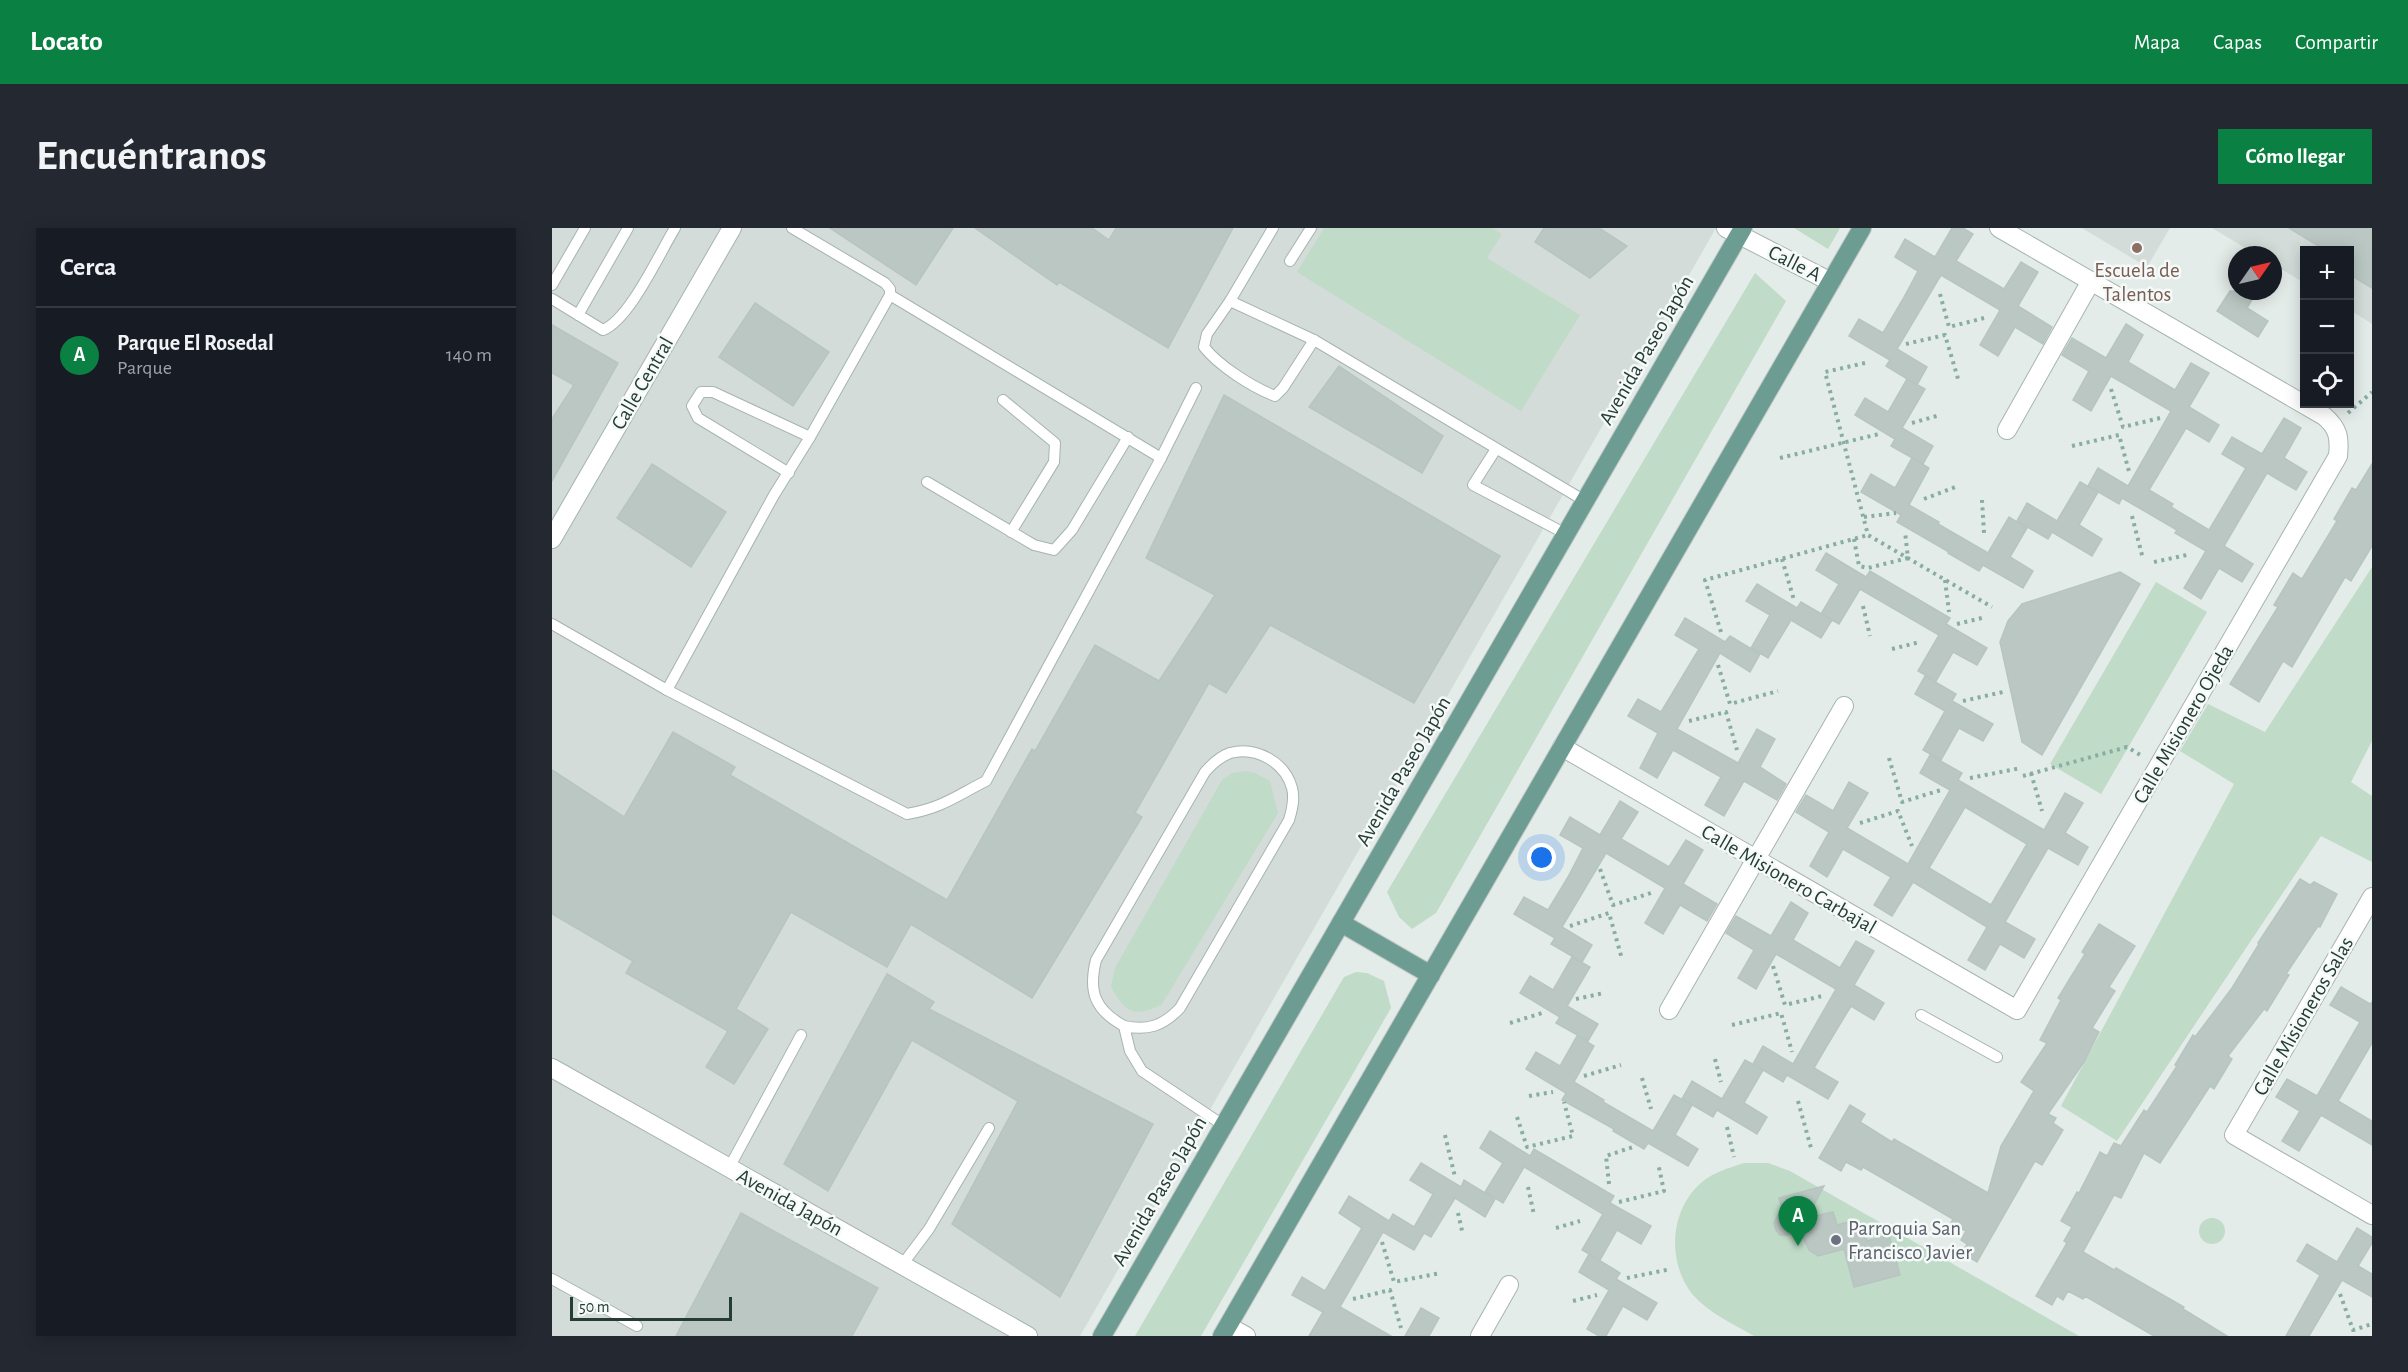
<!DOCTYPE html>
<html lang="es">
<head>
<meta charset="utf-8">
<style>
  :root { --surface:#171b24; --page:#242831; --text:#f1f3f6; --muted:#9ea1a6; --line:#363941; --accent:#0b8043 }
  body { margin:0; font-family:"Alegreya Sans",sans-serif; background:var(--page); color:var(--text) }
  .controls { position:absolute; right:18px; top:18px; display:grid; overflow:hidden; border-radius:0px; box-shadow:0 3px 15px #0003 }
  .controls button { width:54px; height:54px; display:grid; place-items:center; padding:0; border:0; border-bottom:2px solid var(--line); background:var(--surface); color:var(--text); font:30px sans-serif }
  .compass { position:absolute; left:1676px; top:18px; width:54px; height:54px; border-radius:50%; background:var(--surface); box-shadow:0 3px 15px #0003; rotate:56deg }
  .scale { position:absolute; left:18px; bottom:15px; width:162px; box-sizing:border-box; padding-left:6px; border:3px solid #253c37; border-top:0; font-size:16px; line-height:21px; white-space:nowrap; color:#253c37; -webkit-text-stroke:4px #f5f9f7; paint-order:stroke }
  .you { position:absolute; left:990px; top:630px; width:21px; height:21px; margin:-15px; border:4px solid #fff; border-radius:50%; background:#1a73e8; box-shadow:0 0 0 9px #1a73e833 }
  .badge { display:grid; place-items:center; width:39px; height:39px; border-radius:50%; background:var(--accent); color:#fff; font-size:20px; font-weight:700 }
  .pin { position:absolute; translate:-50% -50px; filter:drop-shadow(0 2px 3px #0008) }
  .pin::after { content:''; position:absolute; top:32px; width:21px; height:18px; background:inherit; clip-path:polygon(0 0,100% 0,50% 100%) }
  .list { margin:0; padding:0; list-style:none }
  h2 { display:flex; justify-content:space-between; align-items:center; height:78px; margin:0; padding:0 24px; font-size:26px }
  h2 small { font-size:20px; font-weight:400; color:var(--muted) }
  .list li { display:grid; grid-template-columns:39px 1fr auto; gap:18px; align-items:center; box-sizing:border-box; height:96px; padding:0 24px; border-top:2px solid var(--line) }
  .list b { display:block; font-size:22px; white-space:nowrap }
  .list p { margin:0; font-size:20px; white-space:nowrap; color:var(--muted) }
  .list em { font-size:20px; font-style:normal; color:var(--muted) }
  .icon { flex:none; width:33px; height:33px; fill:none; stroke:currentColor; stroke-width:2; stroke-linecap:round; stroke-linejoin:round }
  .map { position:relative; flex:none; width:1820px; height:1108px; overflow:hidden; border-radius:0px }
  header { display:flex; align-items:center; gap:36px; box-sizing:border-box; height:84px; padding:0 30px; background:var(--accent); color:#fff }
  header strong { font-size:28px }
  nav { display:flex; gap:33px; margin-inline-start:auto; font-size:21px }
  .intro { display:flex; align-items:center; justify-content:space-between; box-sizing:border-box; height:144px; padding:0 36px }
  h1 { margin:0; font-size:42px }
  .button { padding:15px 27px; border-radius:0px; background:var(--accent); color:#fff; font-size:21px; font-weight:700 }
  main { display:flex; gap:36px; padding:0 36px }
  aside { flex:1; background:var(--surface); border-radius:0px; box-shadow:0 3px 15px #0003 }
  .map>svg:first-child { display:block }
  .built { fill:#d3dcd8 }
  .green { fill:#c0dbc8 }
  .building { fill:#bac7c2; stroke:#b7c5c0; stroke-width:1.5; fill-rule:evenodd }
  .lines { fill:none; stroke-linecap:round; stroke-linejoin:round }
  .service-casing { stroke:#a7b4b0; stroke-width:12 }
  .minor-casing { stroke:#a7b4b0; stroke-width:20 }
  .primary-casing { stroke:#c2c8c7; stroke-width:20 }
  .path { stroke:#88ada2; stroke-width:4; stroke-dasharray:3 4.5; stroke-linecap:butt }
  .service { stroke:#fff; stroke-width:10 }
  .minor { stroke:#fff; stroke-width:18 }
  .primary { stroke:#6d9d92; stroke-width:18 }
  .education-dot { fill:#8d6e63; stroke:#f5f9f7; stroke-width:2 }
  .worship-dot { fill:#6b7280; stroke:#f5f9f7; stroke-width:2 }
  .labels { text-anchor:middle; stroke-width:5; stroke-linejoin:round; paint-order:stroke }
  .street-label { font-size:21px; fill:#253c37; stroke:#f5f9f7 }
  .education-label { font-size:21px; fill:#785e54; stroke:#f5f9f7 }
  .worship-label { font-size:21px; fill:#5b616d; stroke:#f5f9f7; text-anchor:start }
</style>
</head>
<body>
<header>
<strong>Locato</strong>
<nav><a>Mapa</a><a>Capas</a><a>Compartir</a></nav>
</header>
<div class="intro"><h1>Encuéntranos</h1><a class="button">Cómo llegar</a></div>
<main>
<aside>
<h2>Cerca<small></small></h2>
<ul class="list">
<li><span class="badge">A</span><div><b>Parque El Rosedal</b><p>Parque</p></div><em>140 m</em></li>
</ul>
</aside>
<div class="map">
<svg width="1820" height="1108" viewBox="0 0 1820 1108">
  <rect width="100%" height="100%" fill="#e4ece9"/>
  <g class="built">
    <polygon points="0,0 1164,0 528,1108 0,1108"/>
    <polygon points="1530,0 1618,0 1595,39"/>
    <polygon points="1660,0 1820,0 1820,96 1798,82 1798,22 1752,22 1752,55 1721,36 1721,27 1705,27"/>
  </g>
  <g class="green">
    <polygon points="772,0 940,0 950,6 935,30 1028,87 969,183 745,44"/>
    <polygon points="1242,0 1288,0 1276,21"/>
    <polygon points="1203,45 1234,73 884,685 860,701 847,689 835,664"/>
    <polygon points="1820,339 1820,513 1799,554 1820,568 1820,634 1769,608 1565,913 1509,878 1682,556 1628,523 1656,476 1713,504"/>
    <polygon points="1604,354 1655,384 1549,566 1498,536"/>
    <path d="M694,543L703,545L718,553L726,585L610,776C583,791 573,784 559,759L563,740L670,552L680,545Z"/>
    <polygon points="804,744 815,745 832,753 839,780 649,1108 583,1108 792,749"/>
    <path d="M1192,935H1216L1238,943L1527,1108H1202C1181,1096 1157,1085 1141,1067C1114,1034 1118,981 1150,954C1162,944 1177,940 1192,935Z"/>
    <circle cx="1660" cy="1003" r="13"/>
  </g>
  <g class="building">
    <polygon points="278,0 401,0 364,57"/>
    <polygon points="423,0 540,0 557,12 564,0 681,0 616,120 507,54 505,57"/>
    <polygon points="992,0 1047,0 1075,18 1038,50 983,14"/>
    <polygon points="1400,0 1411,0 1421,6 1404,33 1452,61 1469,34 1486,44 1466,78 1500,99 1491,116 1463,99 1446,128 1428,117 1448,82 1389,47 1345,121 1375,139 1365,157 1334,138 1338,132 1297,108 1307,91 1331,105 1351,71 1366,43 1343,29 1353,11 1383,29"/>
    <polygon points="1737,0 1820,0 1820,60 1797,46 1797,22 1773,22"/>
    <polygon points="1678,63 1705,63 1695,80 1716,93 1706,109 1665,83"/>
    <polygon points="203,75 277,124 241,178 167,129"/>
    <polygon points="1574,96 1591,107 1576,134 1623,162 1639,135 1657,145 1637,179 1667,197 1657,214 1634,200 1597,262 1621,276 1619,279 1657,302 1694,240 1670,226 1680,209 1710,226 1732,190 1749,200 1732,230 1755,244 1744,262 1715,245 1672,318 1701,336 1690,354 1667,340 1649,371 1632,360 1654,323 1623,305 1625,302 1570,270 1567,276 1536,258 1546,240 1576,258 1619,183 1559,148 1539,183 1521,172 1537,143 1510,127 1520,110 1554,130"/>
    <polygon points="0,97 66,135 0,253 0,191 22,157 0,145"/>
    <polygon points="787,138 891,208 870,245 757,179"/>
    <polygon points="1355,151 1373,161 1350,200 1381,218 1371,236 1339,218 1343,211 1303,187 1313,170 1336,184"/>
    <polygon points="672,167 948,328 862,475 718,397 674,465 657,455 583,585 590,589 480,770 359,696 335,739 239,684 184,781 216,801 182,856 154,839 176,803 74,745 81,733 0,686 0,542 72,589 121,504 183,539 178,547 395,672 480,521 483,523 543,417 607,453 663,367 594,330"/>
    <polygon points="1360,230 1377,240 1357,277 1387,294 1386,296 1436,325 1457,289 1475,300 1458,329 1481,343 1471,360 1431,337 1427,343 1396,325 1397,324 1345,294 1349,287 1309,264 1319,246 1343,260"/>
    <polygon points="100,236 174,284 139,339 65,290"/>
    <polygon points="1820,236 1820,318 1799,353 1793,349 1740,439 1731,433 1707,474 1678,456 1726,379 1722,377 1741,345 1750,351 1785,293 1782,291 1800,260 1804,262"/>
    <polygon points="1528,254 1546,264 1527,297 1550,311 1540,328 1500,304 1496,311 1465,293 1475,275 1505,293"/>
    <polygon points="1274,325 1314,349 1318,343 1398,390 1394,396 1435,420 1425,437 1401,424 1384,453 1366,443 1387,407 1308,361 1287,396 1269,386 1287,356 1264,342"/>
    <polygon points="1568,344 1588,356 1490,527 1470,514 1448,414 1456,393 1470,376"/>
    <polygon points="1205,356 1245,380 1249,374 1280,392 1269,410 1239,392 1216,430 1199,420 1218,387 1194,373"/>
    <polygon points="1133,390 1173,414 1178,408 1208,426 1198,444 1168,425 1125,501 1186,535 1205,501 1223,511 1208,539 1234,556 1225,572 1192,553 1172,588 1153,577 1169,549 1121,522 1105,550 1088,540 1106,505 1076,488 1086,471 1109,484 1147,421 1123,407"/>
    <polygon points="1373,448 1404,466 1400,473 1441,496 1431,513 1407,500 1389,532 1371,522 1393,483 1363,466"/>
    <path d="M1378,527L1410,545L1406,552L1492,602L1513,565L1531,575L1513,605L1536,619L1526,637L1496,620L1453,694L1483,711L1472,730L1448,716L1433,742L1416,732L1435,699L1361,654L1340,688L1322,677L1339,649L1291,621L1275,649L1258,638L1277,604L1244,584L1254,567L1281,583L1297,554L1316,565L1295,600L1356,636L1398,562L1368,545ZM1413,579L1475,616L1439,677L1377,640Z"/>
    <polygon points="1068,573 1086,584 1069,611 1117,639 1134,612 1151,622 1131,656 1165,676 1155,693 1128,677 1111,706 1093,695 1113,660 1054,625 1010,699 1040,717 1030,734 999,716 1003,710 962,686 972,669 996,682 1016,649 1031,620 1008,607 1018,589 1048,607"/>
    <polygon points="1748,651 1758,657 1762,654 1785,666 1768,699 1766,698 1734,746 1737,747 1715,783 1712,781 1676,828 1680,831 1662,861 1658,858 1608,935 1592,925 1569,970 1562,967 1531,1024 1562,1042 1564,1040 1632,1079 1631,1081 1675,1108 1602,1108 1533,1068 1531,1071 1516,1063 1511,1072 1505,1068 1500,1077 1484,1068 1515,1015 1512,1013 1520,999 1509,993 1525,964 1527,965 1548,924 1555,928 1562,915 1569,918 1592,882 1595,884 1625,838 1623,837 1641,807 1643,809 1680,760 1707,716 1706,715"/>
    <polygon points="1239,674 1256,685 1241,712 1288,740 1304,713 1322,723 1302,757 1332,775 1322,792 1299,778 1273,821 1262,840 1286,854 1276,871 1235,847 1231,854 1201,836 1211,818 1241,836 1284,761 1224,726 1204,761 1186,750 1202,722 1174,705 1184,688 1219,708"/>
    <polygon points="1547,696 1583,718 1557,759 1563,763 1540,800 1547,804 1532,834 1496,886 1504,890 1501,895 1511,902 1490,937 1483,933 1425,1034 1410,1025 1415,1016 1409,1012 1414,1003 1399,995 1401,991 1311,939 1309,942 1294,934 1289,943 1267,930 1298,877 1313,886 1308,894 1340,914 1342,911 1436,965 1449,918 1482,863 1469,854 1495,815 1488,812 1509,772 1506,770 1533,726 1530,724"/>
    <polygon points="1020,729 1038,739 1015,778 1046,796 1036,813 1004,795 1008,789 968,765 978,748 1001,762"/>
    <polygon points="335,746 382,774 377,781 601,896 508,1069 400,996 466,873 360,812 276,963 232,936"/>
    <polygon points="1789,759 1818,776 1820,774 1820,815 1786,873 1820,893 1820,917 1769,887 1747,923 1730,913 1748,883 1724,869 1735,851 1765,868 1808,794 1778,777"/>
    <polygon points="1025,808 1042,818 1022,854 1052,872 1051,874 1101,903 1122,867 1140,877 1123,907 1146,921 1136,938 1096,915 1092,921 1061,903 1062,901 1010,872 1014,865 974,841 984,824 1008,838"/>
    <polygon points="1193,832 1211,842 1192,875 1215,889 1205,906 1165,882 1161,889 1130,871 1140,853 1170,871"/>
    <polygon points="938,903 978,928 982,921 1062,968 1058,975 1099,998 1089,1016 1065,1002 1048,1032 1030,1022 1051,986 972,939 951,975 933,964 951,935 928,920"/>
    <polygon points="869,935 909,959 912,952 943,971 933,989 903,970 879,1009 872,1005 862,1022 831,1004 788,1079 839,1108 757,1108 771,1084 740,1067 750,1049 773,1063 810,1000 787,985 797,968 837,993 841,986 862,999 881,966 858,952"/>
    <polygon points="1272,958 1255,990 1281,984 1285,997 1296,994 1299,1006 1313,1003 1315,1013 1337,1007 1348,1047 1302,1059 1292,1021 1266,1028 1257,1022 1248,1003 1246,1005 1234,1007 1228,1007 1224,1002 1222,995 1230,980 1227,970"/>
    <polygon points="189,985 326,1060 300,1108 124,1108"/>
    <polygon points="1805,1000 1820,1009 1820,1015 1806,1038 1820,1046 1820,1069 1790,1052 1757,1108 1734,1108 1768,1047 1745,1033 1755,1016 1785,1034"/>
    <polygon points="1037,1026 1068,1045 1064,1051 1105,1075 1095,1092 1071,1078 1054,1108 1047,1108 1035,1101 1057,1062 1027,1044"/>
    <polygon points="869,1080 887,1090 877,1108 853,1108"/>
  </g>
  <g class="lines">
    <g class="service-casing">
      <g id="service">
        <path d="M721,0L678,73L655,106L652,119C667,138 700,159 723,168L731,160L762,112"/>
        <polyline points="738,33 759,0"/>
        <polyline points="0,57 33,0"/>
        <polyline points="338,67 609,230"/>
        <path d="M0,71L51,102C78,91 107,26 123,0"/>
        <polyline points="678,73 762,112 1033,273"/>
        <polyline points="26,87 76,0"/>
        <polyline points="451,172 503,215 502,234 459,304"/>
        <polyline points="944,221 921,257 1014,306"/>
        <polyline points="237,245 146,190 140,178 149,164 161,164 258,209"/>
        <polyline points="375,254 482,317 502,322 520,302 576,209"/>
        <path d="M0,396L115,462L355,586C390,580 404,568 434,553L609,230L644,160"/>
        <polyline points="115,462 222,267 258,209 338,67 338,61 333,55 240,0"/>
        <polyline points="1369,787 1445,829"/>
        <path d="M572,798C596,803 611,798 628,780L737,592C740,582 743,571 740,560C733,534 704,518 678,525C667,529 660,536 653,544L544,732C536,764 543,782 572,798L578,823L590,843L671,897"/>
        <polyline points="177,940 249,807"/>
        <polyline points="350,1037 377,1001 437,900"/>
        <polyline points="0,1051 85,1098"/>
      </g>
    </g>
    <g class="minor-casing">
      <g id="minor">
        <polyline points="1174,0 1279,54"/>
        <polyline points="1455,202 1539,53"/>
        <polyline points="0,311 180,0"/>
        <path d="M1010,519L1465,782L1786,228C1788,209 1786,200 1772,188L1447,0"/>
        <polyline points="1820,669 1682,907 1820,987"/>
        <polyline points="1117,782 1292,478"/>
        <polyline points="0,840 476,1108"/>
        <polyline points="676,1098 694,1108"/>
        <polyline points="928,1108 957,1057"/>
      </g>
    </g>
    <g class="primary-casing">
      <g id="primary">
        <polyline points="789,695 879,747"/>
        <polyline points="550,1108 1191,0"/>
        <polyline points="670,1108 1310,0"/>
      </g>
    </g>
    <g class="path">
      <polyline points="1388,66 1397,99 1432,90"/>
      <polyline points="1354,116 1393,107 1407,154"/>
      <polyline points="1313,135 1273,144 1316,307 1440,379"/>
      <polyline points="1559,161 1571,199 1608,190"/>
      <polyline points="1796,185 1820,164"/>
      <polyline points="1360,195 1388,187"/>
      <polyline points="1520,218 1567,207 1578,247"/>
      <polyline points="1228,230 1327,206"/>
      <polyline points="1372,271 1406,258"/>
      <polyline points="1430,272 1432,305"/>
      <polyline points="1580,288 1591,331"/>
      <polyline points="1312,289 1344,285"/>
      <polyline points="1302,311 1307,338 1316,340 1356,330 1353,304"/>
      <polyline points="1230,331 1242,372"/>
      <polyline points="1602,334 1635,327"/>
      <polyline points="1393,352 1397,384"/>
      <polyline points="1311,378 1318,408"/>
      <polyline points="1405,396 1434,389"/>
      <polyline points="1169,404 1153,352 1316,307"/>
      <polyline points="1340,421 1368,414"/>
      <polyline points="1166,437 1178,476 1226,463"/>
      <polyline points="1411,473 1451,464"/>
      <polyline points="1137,493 1174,484 1185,522"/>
      <polyline points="1337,530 1350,574 1389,562"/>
      <polyline points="1479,545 1490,583"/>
      <polyline points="1471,548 1575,519 1590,528"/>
      <polyline points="1418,550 1469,540"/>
      <polyline points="1308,595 1346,583 1360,618"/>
      <polyline points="1048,641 1061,677 1099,665"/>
      <polyline points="1018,698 1057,685 1070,731"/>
      <polyline points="1221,738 1233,777 1270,768"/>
      <polyline points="1024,771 1052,765"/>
      <polyline points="958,795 990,785"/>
      <polyline points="1180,797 1229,785 1240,824"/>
      <polyline points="1163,831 1169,854"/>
      <polyline points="1032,848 1069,837"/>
      <polyline points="1090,850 1099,881"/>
      <polyline points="977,868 1001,864"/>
      <polyline points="1246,873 1259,920"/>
      <polyline points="965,889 975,919 1021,908 1012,874"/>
      <polyline points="1175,899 1182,929"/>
      <polyline points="893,907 903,949"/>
      <polyline points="1057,956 1054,928 1081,919"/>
      <polyline points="976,959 982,987"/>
      <polyline points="1067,974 1112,963 1106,935"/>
      <polyline points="906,985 911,1007"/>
      <polyline points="1004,1000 1028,993"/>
      <polyline points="830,1014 842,1054 889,1045"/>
      <polyline points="1075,1050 1119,1041"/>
      <polyline points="1788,1066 1801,1102 1820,1096"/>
      <polyline points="801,1071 838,1062 849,1100"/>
      <polyline points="1021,1073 1045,1067"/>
    </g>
    <use href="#service" class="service"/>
    <use href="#minor" class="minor"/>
    <use href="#primary" class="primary"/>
  </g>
  <circle class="education-dot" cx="1585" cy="20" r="6"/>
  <circle class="worship-dot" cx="1284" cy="1012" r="6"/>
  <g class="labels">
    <g class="street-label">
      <text transform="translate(1243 35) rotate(27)" y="7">Calle A</text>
      <text transform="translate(1094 122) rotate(-60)" y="7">Avenida Paseo Japón</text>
      <text transform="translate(90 155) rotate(-60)" y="7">Calle Central</text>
      <text transform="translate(1631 496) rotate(-60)" y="7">Calle Misionero Ojeda</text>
      <text transform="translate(851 543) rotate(-60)" y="7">Avenida Paseo Japón</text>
      <text transform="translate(1237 651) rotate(30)" y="7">Calle Misionero Carbajal</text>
      <text transform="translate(1751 788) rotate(-60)" y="7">Calle Misioneros Salas</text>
      <text transform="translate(607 963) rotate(-60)" y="7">Avenida Paseo Japón</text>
      <text transform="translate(238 974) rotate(29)" y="7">Avenida Japón</text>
    </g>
    <g class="education-label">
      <text x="1585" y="49">Escuela de<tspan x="1585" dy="24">Talentos</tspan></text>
    </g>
    <g class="worship-label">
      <text x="1296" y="1007">Parroquia San<tspan x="1296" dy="24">Francisco Javier</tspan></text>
    </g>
  </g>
</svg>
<div class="controls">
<button>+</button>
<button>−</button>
<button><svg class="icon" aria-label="locate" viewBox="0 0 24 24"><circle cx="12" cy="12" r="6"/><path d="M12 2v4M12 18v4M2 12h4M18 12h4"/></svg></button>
</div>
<svg class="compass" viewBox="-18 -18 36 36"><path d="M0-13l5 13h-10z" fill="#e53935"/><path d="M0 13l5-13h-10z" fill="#9ea1a6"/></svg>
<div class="scale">50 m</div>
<div class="you"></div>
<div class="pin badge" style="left:1246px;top:1018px">A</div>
</div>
</main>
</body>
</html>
